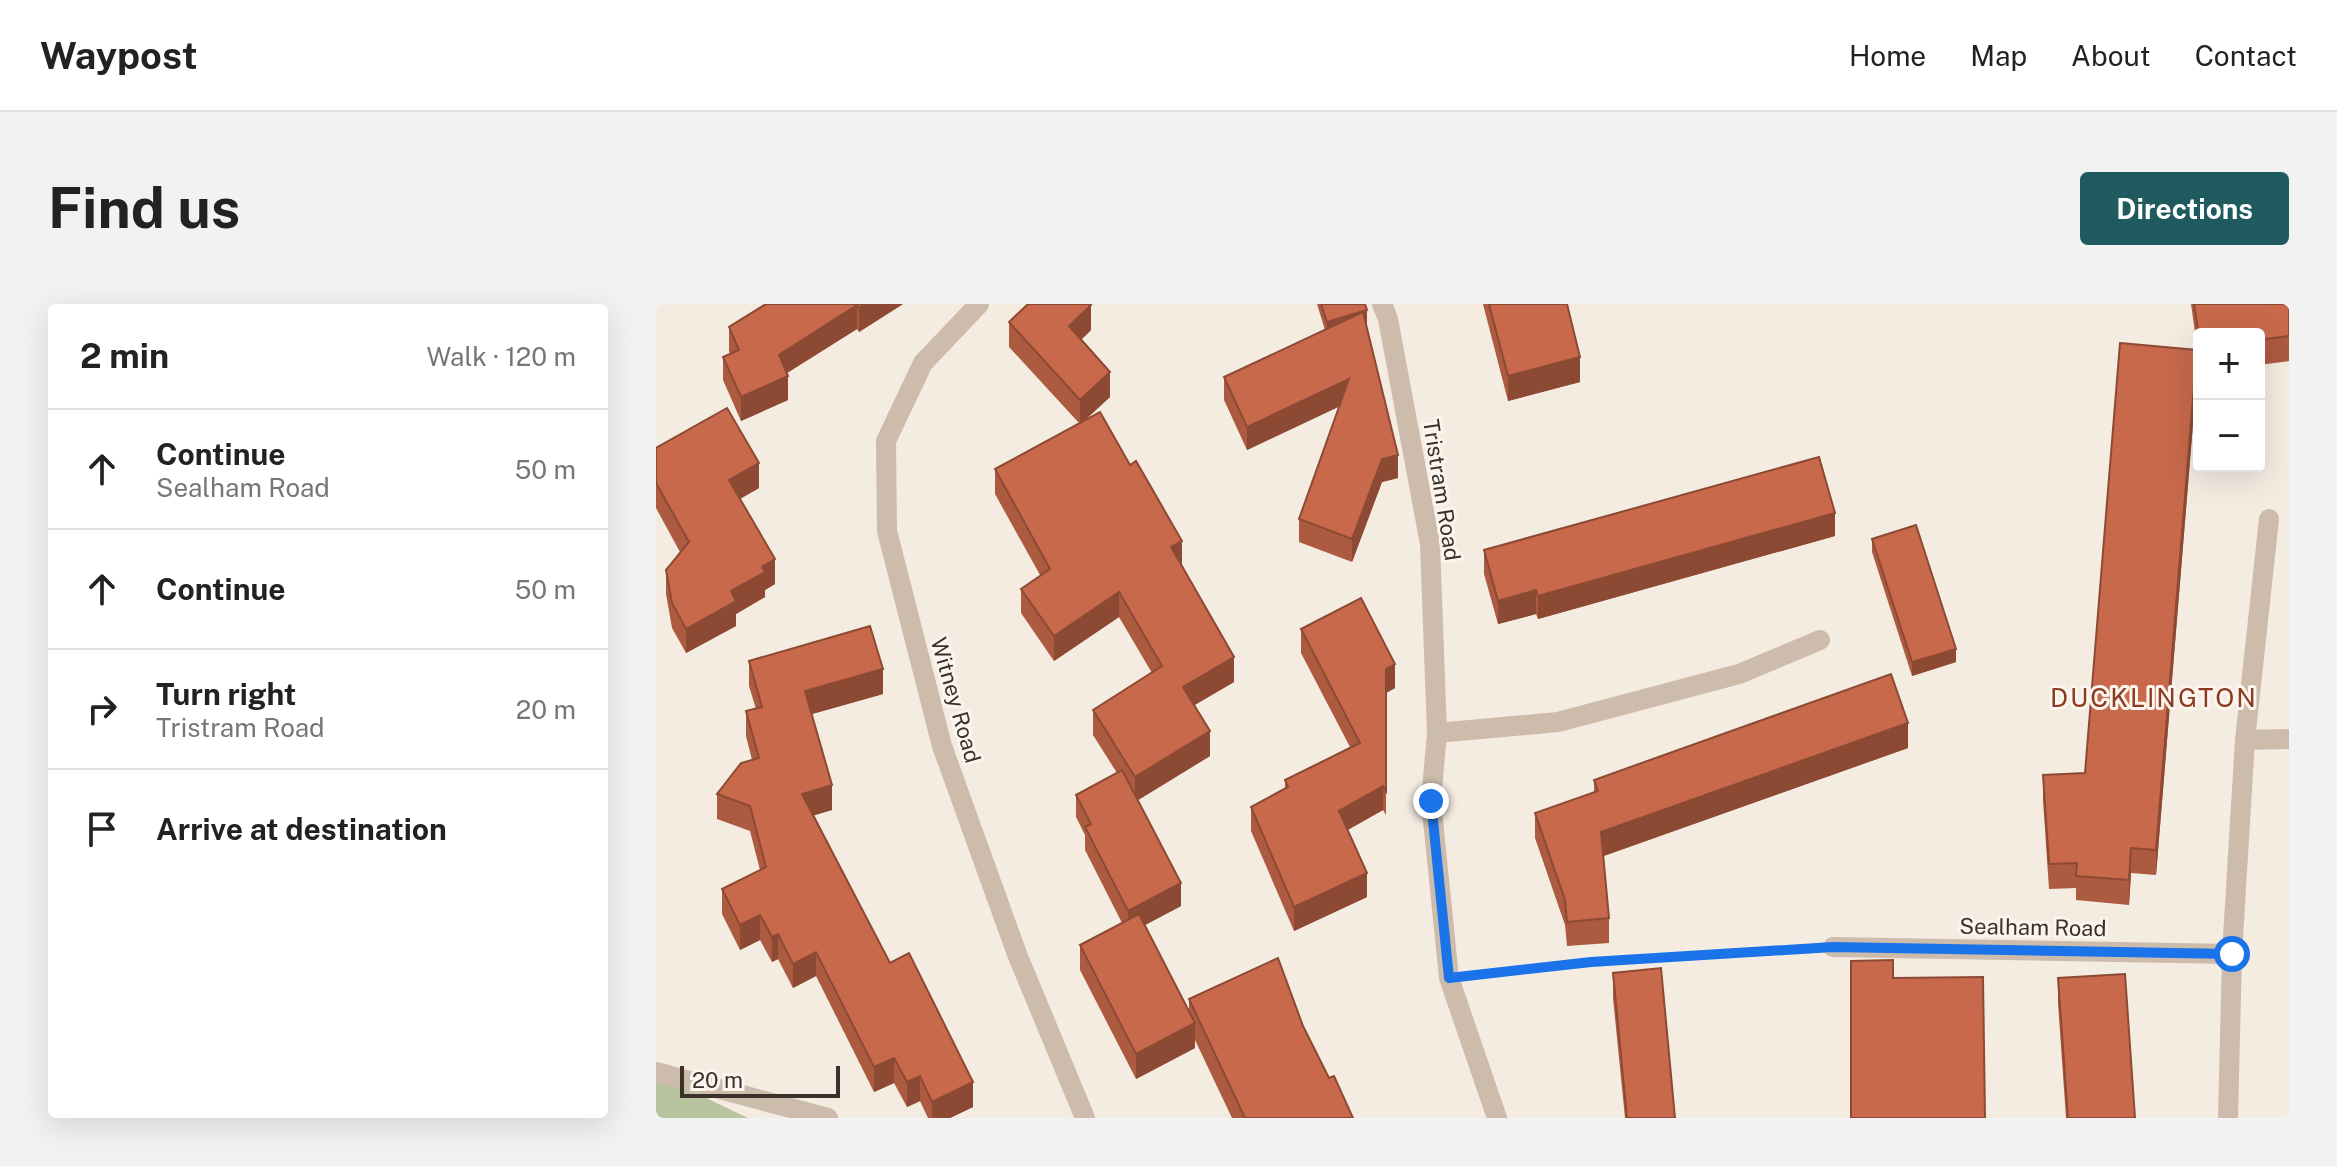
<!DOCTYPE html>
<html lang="en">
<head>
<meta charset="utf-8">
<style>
  :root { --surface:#fff; --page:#f2f2f2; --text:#222; --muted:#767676; --line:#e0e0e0; --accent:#1f5a5e }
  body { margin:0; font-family:"Public Sans",sans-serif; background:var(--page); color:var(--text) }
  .controls { position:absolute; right:24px; top:24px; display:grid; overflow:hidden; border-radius:8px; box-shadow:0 8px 32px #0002 }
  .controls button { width:72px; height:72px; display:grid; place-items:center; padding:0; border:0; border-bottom:2px solid var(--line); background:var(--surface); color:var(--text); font:40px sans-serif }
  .scale { position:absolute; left:24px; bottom:20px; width:160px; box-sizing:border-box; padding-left:8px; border:4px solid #3b302b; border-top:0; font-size:22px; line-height:28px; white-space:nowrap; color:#3b302b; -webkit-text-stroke:6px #fbf5ee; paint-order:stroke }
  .stop { position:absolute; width:24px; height:24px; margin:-18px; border:6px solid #1a73e8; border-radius:50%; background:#fff }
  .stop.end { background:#1a73e8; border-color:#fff; box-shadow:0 2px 8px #0008 }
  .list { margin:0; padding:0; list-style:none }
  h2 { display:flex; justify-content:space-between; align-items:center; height:104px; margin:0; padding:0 32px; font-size:34px }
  h2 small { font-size:26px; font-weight:400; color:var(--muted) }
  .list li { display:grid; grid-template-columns:52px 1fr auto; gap:24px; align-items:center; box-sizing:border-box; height:120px; padding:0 32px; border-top:2px solid var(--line) }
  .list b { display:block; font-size:30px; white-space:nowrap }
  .list p { margin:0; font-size:26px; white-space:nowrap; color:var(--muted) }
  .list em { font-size:26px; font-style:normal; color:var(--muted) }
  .icon { flex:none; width:44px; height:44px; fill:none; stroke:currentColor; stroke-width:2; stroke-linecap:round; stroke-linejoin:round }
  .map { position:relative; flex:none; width:1633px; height:814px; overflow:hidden; border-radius:8px }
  header { display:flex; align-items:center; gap:48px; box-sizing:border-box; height:112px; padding:0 40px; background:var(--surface); border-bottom:2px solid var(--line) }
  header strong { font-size:38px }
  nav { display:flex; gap:44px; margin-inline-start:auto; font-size:28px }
  .intro { display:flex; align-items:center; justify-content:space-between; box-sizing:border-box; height:192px; padding:0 48px }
  h1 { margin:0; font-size:56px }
  .button { padding:20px 36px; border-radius:8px; background:var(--accent); color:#fff; font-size:28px; font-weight:700 }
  main { display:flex; gap:48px; padding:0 48px }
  aside { flex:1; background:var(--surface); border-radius:8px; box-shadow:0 8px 32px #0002 }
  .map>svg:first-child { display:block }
  .green { fill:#b8c4a0 }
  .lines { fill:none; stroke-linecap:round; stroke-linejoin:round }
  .path { stroke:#b9a596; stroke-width:5; stroke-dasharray:4 4; stroke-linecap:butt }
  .service { stroke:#cdbbac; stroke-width:20 }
  .minor { stroke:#cdbbac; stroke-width:20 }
  .wall { fill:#ac5a40 }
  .shaded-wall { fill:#8c4a34 }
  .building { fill:#c8694b; stroke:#8c4a34; stroke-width:2 }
  .route { stroke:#1a73e8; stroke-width:10 }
  .labels { text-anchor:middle; stroke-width:6; stroke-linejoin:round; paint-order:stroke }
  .street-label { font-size:22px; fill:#3b302b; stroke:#fbf5ee }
  .quarter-label { font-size:26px; letter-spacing:2px; fill:#8c3b22; stroke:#fbf5ee }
</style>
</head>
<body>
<header>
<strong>Waypost</strong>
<nav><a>Home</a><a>Map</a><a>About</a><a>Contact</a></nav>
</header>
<div class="intro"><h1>Find us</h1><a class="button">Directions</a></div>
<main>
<aside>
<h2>2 min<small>Walk · 120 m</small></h2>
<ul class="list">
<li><svg class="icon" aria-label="ahead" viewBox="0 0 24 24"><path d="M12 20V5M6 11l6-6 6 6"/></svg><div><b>Continue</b><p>Sealham Road</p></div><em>50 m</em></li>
<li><svg class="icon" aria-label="ahead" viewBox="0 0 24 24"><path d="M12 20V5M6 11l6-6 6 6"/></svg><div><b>Continue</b></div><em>50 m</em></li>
<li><svg class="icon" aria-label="right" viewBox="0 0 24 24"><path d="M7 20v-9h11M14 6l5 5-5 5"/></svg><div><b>Turn right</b><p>Tristram Road</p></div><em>20 m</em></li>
<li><svg class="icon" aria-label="arrive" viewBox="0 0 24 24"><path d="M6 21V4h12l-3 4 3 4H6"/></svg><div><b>Arrive at destination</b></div></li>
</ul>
</aside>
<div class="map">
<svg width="1633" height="814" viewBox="0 0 1633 814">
  <rect width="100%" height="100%" fill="#f4ebe1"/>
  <polygon class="green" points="0,770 92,814 0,814"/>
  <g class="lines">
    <polyline class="path" points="829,670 935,658 1142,645"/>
    <polyline class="service" points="0,768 172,814"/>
    <g class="minor">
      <polyline points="323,0 267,59 230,137 231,227 286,442 361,650 429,814"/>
      <polyline points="726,0 732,15 774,240 781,429 775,497 793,674 841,814"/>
      <polyline points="781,429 902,418 1083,370 1164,336"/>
      <polyline points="1589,436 1633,435"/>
      <polyline points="1177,643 1576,650"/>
      <polyline points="1572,814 1576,650 1589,436 1613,215"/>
    </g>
  </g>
  <g class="wall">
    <polygon points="110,0 247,0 203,28 201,25 131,69 132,96 85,117 67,76 67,53 74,50 73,47 73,23"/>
    <polygon points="661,0 709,0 710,19 742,174 726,178 696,258 643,238 643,215 683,102 591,146 568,96 568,73 669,26"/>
    <polygon points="827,0 911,0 924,78 852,97"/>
    <polygon points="1535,0 1633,0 1633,57 1603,61 1603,30 1543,30 1543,57"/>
    <polygon points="353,18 435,26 425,36 454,93 428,116 526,262 578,378 538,401 554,452 482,496 525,602 489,621 533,708 533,695 647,722 673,774 697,814 576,814 539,736 539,744 480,775 424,666 424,641 466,619 429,546 429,531 420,513 420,491 461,469 437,431 437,406 496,369 463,313 398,357 365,309 365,285 384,271 339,190 339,165 423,119 353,43"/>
    <polygon points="1541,71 1500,571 1475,569 1473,601 1420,596 1420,584 1393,585 1387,496 1387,471 1429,469"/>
    <polygon points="0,144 103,184 84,195 119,280 109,286 109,293 80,310 80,322 30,349 16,324 10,290 10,266 24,248 0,204"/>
    <polygon points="1179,232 882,315 880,310 842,320 828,270 828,246"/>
    <polygon points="1216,235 1300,358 1256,372 1216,248"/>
    <polygon points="645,325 739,384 730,389 730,511 727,506 691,526 711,593 638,627 595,527 595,503 629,485 629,476 694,443 645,349"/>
    <polygon points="93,357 227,390 156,410 176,506 158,511 234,659 317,803 294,814 272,814 264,797 251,803 238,779 218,788 160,672 137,684 122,655 116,658 104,636 84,646 66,610 66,585 104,566 94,527 61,515 61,490 96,456 90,432 90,407 100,405 93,382"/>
    <polygon points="1252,444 947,552 953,614 953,639 911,642 909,621 879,534 879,509 938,488 938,476"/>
    <polygon points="957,669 1019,814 969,814 957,694"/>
    <polygon points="1402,674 1479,814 1410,814 1402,699"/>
  </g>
  <g class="shaded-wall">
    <polygon points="209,0 247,0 203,28 203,4"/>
    <polygon points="201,1 201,25 123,74 123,51"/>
    <polygon points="435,1 435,26 413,47 413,22"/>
    <polygon points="711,6 711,19 671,32 671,18"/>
    <polygon points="1541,46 1541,71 1500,571 1500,546"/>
    <polygon points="924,53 924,78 852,97 852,72"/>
    <polygon points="454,68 454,93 424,121 424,96"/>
    <polygon points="132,72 132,96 85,117 85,93"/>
    <polygon points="693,75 693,98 591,146 591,123"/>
    <polygon points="742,151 742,174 726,178 696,258 696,235 726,155"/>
    <polygon points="103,159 103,184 73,201 73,176"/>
    <polygon points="1179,209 1179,232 882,315 882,292"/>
    <polygon points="526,237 526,261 515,243"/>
    <polygon points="119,255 119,280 109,286 109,293 80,310 80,322 30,349 30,325 106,263"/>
    <polygon points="880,286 880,310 842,320 842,297"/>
    <polygon points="463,288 463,313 398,357 398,332"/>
    <polygon points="1300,345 1300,358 1256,372 1256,358"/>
    <polygon points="578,353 578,378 527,408 527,383"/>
    <polygon points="739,360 739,384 730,389 730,511 730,365"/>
    <polygon points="227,365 227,390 149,412 149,387"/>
    <polygon points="1252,419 1252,444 945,553 945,528"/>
    <polygon points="554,427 554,452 479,498 479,473"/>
    <polygon points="176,481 176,506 146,515 146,490"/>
    <polygon points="727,482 727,506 683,531 683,507"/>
    <polygon points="1475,544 1475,569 1473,601 1473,576"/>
    <polygon points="711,569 711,593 638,627 638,603"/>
    <polygon points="525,579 525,602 472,630 472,607"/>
    <polygon points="104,611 104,636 84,646 84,621"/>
    <polygon points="122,630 122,655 116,658 116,633"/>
    <polygon points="160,648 160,672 137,684 137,660"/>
    <polygon points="539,719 539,744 480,775 480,750"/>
    <polygon points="238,754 238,779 218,788 218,763"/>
    <polygon points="264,772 264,797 251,803 251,778"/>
    <polygon points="317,778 317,803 294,814 276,814 276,798"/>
  </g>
  <g class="building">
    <polygon points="110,0 209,0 203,4 201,1 123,51 132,72 85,93 67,53 83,46 73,23"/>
    <polygon points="372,0 434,0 435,1 413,22 454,68 424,96 353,18"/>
    <polygon points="665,0 709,0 711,6 671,18"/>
    <polygon points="833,0 911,0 924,53 852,72"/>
    <polygon points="1538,0 1633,0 1633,32 1603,36 1603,30 1543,30 1543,32"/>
    <polygon points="707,8 742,151 726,155 696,235 643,215 693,75 591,123 568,73"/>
    <polygon points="1464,39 1541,46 1500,546 1475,544 1473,576 1420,572 1421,559 1393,560 1387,471 1429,469"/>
    <polygon points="71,104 103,159 73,176 119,255 106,263 109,268 75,287 80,297 30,325 16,299 10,266 33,238 0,179 0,144"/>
    <polygon points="444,108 474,161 480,157 526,237 515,243 578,353 527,383 554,427 479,473 437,406 506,362 463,288 398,332 365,285 394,265 339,165"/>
    <polygon points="1163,153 1179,209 882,292 880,286 842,297 828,246"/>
    <polygon points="1260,221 1300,345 1256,358 1216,235"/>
    <polygon points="705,294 739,360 730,365 730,487 727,482 683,507 711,569 638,603 595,503 632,483 629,476 704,439 645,325"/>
    <polygon points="214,322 227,365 149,387 176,481 146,490 234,659 253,649 317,778 276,798 264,772 251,778 238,754 218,763 160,648 137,660 122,630 116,633 104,611 84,621 66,585 110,563 94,502 61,490 85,459 103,454 90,407 106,403 93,357"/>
    <polygon points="1235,370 1252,419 945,528 953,614 911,618 909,596 879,509 942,487 938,476"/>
    <polygon points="466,466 525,579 472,607 429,523 435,520 420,491"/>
    <polygon points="483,610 539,719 480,750 424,641"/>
    <polygon points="622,654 647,722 673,774 678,772 697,814 589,814 533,695"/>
    <polygon points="1237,656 1237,674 1327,673 1329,814 1195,814 1195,657"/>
    <polygon points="1005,664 1019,814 971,814 957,669"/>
    <polygon points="1469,670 1479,814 1412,814 1402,674"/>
  </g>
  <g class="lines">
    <polyline class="route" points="775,497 793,674 935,658 1177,643 1576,650"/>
  </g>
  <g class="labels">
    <g class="street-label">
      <text transform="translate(786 186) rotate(81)" y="8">Tristram Road</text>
      <text transform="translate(300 396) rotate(74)" y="8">Witney Road</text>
      <text transform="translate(1377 623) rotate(1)" y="8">Sealham Road</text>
    </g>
    <g class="quarter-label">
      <text x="1498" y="403">DUCKLINGTON</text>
    </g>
  </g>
</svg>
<div class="controls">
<button>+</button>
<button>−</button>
</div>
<div class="scale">20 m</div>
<div class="stop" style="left:1576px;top:650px"></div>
<div class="stop end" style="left:775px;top:497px"></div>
</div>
</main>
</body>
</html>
